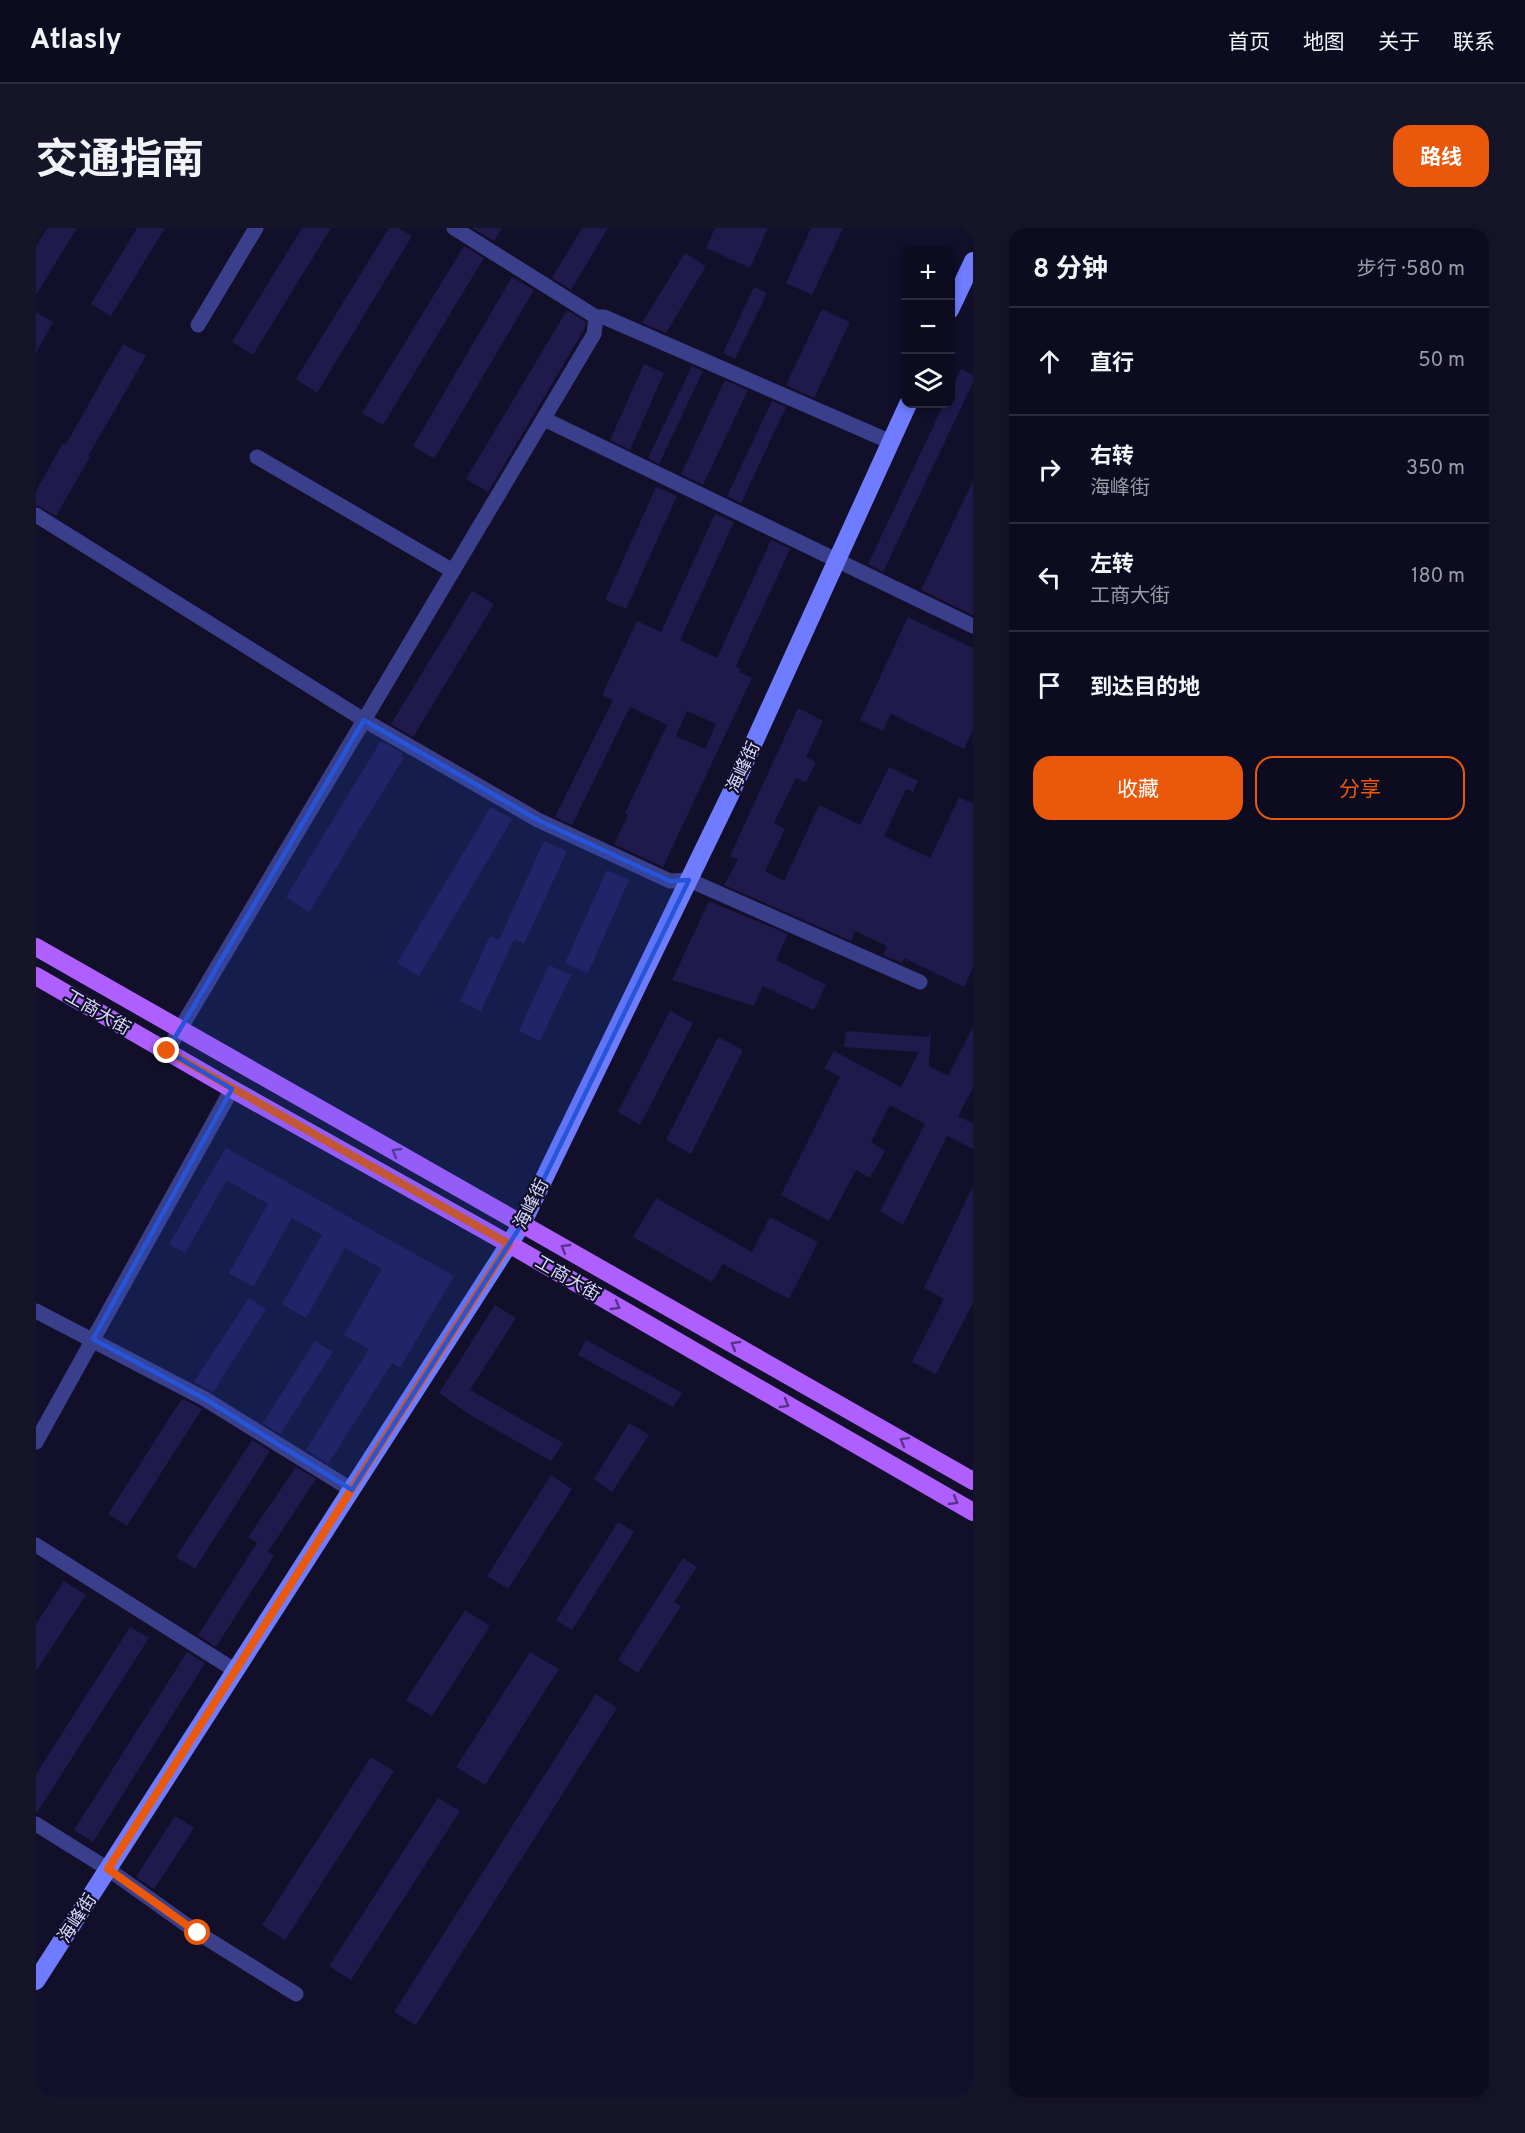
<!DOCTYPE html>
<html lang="zh">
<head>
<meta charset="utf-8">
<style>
  :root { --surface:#0d0b20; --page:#161429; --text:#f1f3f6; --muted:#9a9ba5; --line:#2d2b3e; --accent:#ea580c }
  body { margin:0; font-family:Overpass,"Noto Sans SC",sans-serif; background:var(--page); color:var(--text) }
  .controls { position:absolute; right:18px; top:18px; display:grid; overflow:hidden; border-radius:12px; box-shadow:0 3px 9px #0003 }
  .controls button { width:54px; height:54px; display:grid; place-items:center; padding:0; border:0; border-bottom:2px solid var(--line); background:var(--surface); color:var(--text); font:30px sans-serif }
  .stop { position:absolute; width:18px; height:18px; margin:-14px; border:4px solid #ea580c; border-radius:50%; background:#fff }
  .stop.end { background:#ea580c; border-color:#fff; box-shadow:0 2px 6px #0008 }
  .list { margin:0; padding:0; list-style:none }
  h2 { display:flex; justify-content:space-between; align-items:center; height:78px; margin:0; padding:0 24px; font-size:26px }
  h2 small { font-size:20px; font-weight:400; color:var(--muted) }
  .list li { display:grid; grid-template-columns:39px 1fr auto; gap:18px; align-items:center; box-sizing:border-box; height:108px; padding:0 24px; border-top:2px solid var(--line) }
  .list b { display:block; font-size:22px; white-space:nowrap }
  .list p { margin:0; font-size:20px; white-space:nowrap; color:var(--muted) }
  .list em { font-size:20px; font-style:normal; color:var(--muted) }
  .actions { display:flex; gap:12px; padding:18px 24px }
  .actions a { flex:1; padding:14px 0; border:2px solid var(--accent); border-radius:18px; text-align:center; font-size:21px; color:var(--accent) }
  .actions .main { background:var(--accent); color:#fff }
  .icon { flex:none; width:33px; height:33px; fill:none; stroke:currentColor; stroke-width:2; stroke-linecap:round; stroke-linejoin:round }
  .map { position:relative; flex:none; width:937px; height:1869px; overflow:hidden; border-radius:18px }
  header { display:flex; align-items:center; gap:36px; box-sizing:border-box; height:84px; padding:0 30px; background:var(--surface); border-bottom:2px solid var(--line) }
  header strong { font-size:28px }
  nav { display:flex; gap:33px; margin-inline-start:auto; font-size:21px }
  .intro { display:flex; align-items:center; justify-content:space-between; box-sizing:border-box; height:144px; padding:0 36px }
  h1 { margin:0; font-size:42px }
  .button { padding:15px 27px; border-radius:18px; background:var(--accent); color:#fff; font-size:21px; font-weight:700 }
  main { display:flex; gap:36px; padding:0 36px }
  aside { flex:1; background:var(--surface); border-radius:18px; box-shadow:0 3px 9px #0003 }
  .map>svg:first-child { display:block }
  .building { fill:#1f1a4b; fill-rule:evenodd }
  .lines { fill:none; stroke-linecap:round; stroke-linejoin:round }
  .street { stroke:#393f8a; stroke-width:15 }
  .secondary { stroke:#6f7cff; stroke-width:18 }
  .primary { stroke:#b05fff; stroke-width:18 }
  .oneway { stroke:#59338a }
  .route { stroke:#ea580c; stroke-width:8 }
  .marked { fill:#2655da; fill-opacity:0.2; stroke:#2655da; stroke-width:4.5; stroke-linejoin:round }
  .labels { text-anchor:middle; stroke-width:4.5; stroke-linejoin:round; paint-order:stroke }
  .street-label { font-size:18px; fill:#d8d8ff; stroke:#110f2a }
</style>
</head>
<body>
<header>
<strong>Atlasly</strong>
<nav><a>首页</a><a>地图</a><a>关于</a><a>联系</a></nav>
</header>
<div class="intro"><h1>交通指南</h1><a class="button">路线</a></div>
<main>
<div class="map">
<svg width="937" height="1869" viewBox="0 0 937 1869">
  <rect width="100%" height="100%" fill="#110f2a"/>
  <g class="building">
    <polygon points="11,0 41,0 0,67 0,18"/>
    <polygon points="101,0 129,0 75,88 55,76"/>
    <polygon points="266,0 295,0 217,127 196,114"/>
    <polygon points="353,0 362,0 376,8 281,165 260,151"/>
    <polygon points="436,0 466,0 458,13"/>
    <polygon points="546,0 572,0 535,62 516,50"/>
    <polygon points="679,0 732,0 714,40 670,20"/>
    <polygon points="775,0 807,0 776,67 750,55"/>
    <polygon points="428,18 448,30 446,33 347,197 326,185"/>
    <polygon points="649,25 670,38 630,105 606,95"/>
    <polygon points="476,49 498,62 398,231 377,218"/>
    <polygon points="718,59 731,65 699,131 687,125"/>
    <polygon points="786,81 814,94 778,170 750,157"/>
    <polygon points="531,82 550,94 549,100 452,264 430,251"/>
    <polygon points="0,84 17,94 0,125"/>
    <polygon points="87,116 110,128 52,228 54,229 20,288 0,277 0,263 27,215 30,216"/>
    <polygon points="608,136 628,145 594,222 574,212"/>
    <polygon points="656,138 667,143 623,236 612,230"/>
    <polygon points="925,141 937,147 937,154 847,344 832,336 908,176 915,176 915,163"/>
    <polygon points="689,152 712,162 667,257 645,246"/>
    <polygon points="736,173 750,179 705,275 691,268"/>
    <polygon points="937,253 937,387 885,362"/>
    <polygon points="620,259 641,268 590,381 569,372"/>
    <path d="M679,286L698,294L644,412L681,430L735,312L754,321L700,438L704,441L703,444L716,450L627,639L578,616L592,587L589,585L631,497L594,479L536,597L519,589L577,472L566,467L601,393L625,404ZM651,483L680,496L669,521L640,508Z"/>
    <polygon points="436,363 458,376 377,509 355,496"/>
    <polygon points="872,389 937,420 937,501 928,521 855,486 847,503 824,492"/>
    <polygon points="762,480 787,493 770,529 780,534 770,555 760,550 738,595 749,601 729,643 748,653 783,577 824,597 853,539 882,553 877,564 870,561 848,608 894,630 923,570 937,575 937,740 928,759 868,730 866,735 847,727 851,718 819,703 815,713 688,657 702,632 694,628"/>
    <polygon points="345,513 367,525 365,528 368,529 273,684 250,669"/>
    <polygon points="455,579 476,591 383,748 361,735"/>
    <polygon points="508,613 531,623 488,716 478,711 445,783 424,773 454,708 463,712"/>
    <polygon points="571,642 593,652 552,745 529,735"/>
    <polygon points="673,673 752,706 740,732 790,757 778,782 727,758 718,778 636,752"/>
    <polygon points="513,737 535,747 504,813 483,803"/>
    <polygon points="634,783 657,795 604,897 582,884"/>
    <polygon points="937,799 937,860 922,888 937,896 937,921 911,908 867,997 844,983 889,896 854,877 835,914 849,923 834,950 820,942 793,993 745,967 804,849 788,840 798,823 865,859 883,824 808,819 810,803 892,809 895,803 893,838 912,848"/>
    <polygon points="682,809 707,822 655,926 630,912"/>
    <polygon points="190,920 418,1048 364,1140 356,1135 292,1236 270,1222 333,1121 308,1107 346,1041 309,1020 270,1090 246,1076 286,1007 256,990 217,1059 193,1045 232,976 191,952 149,1025 133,1016"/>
    <polygon points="937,958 937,1075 900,1146 876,1134 908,1071 888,1060"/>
    <polygon points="620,970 716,1024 734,989 782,1014 753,1071 687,1036 676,1054 597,1009"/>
    <polygon points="213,1070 230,1081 177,1164 158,1154"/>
    <polygon points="459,1077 480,1090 434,1162 527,1215 515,1233 434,1187 403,1165"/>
    <polygon points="550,1112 646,1165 637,1179 542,1127"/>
    <polygon points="279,1113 297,1124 244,1206 227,1195"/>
    <polygon points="148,1171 166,1181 91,1298 72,1286 145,1172"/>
    <polygon points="593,1195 613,1207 576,1264 558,1251"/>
    <polygon points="216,1212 233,1222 232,1226 159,1341 140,1329"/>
    <polygon points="260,1239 280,1251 232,1324 238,1328 180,1419 162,1407 221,1315 212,1309"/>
    <polygon points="515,1247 536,1261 472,1361 451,1348"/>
    <polygon points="582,1294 598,1304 536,1402 520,1392"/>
    <polygon points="647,1330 661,1339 638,1374 645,1378 602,1445 582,1432"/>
    <polygon points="28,1353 50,1367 0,1443 0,1396"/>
    <polygon points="429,1382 454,1398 396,1488 370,1472"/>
    <polygon points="94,1399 113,1410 0,1586 0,1546"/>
    <polygon points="151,1424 169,1435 57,1614 38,1602"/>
    <polygon points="494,1424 523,1441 449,1557 420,1539"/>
    <polygon points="560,1466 581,1480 380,1797 358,1784"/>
    <polygon points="335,1529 358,1543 249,1712 226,1697"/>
    <polygon points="402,1570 424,1583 315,1752 293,1738"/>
    <polygon points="139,1588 158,1600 118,1661 100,1649"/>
  </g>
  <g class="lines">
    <g class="street">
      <polyline points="418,0 560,89 568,89 855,214"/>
      <polyline points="162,97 220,0"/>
      <polyline points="508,191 937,398"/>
      <polyline points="221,229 417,343"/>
      <polyline points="0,287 328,492 502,592 634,653 653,652 884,754"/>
      <polyline points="131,823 558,106 560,89"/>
      <polyline points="0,1083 169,1171 316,1262"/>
      <polyline points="0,1214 196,861"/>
      <polyline points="0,1317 200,1443"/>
      <polyline points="0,1596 72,1641 162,1705 260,1766"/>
    </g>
    <g class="secondary">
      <polyline points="914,82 937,33"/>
      <polyline points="0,1753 486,996 694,567 872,176"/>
    </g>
    <g class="primary">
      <polyline points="0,719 937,1253"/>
      <polyline points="0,748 196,861 473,1016 937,1284"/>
    </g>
  </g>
  <defs><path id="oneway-chevron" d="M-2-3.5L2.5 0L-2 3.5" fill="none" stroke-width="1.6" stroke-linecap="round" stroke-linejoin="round" transform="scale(1.5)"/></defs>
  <g class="oneway">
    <use href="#oneway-chevron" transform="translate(360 924) rotate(-150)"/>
    <use href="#oneway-chevron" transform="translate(529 1020) rotate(-150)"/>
    <use href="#oneway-chevron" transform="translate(580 1078) rotate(30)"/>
    <use href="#oneway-chevron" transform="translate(699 1117) rotate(-150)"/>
    <use href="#oneway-chevron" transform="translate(749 1176) rotate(30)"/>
    <use href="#oneway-chevron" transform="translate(868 1213) rotate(-150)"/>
    <use href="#oneway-chevron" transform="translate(918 1273) rotate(30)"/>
  </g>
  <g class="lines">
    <polyline class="route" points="131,823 473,1016 72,1641 162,1705"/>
  </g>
  <path class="marked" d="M328,492L502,592L634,653L653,652L486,996L316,1262L169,1171L57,1111L196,861L131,823Z"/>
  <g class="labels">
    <g class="street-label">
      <text transform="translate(707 539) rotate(-65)" y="6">海峰街</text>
      <text transform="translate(62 784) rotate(30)" y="6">工商大街</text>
      <text transform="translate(495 976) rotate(-63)" y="6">海峰街</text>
      <text transform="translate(532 1050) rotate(30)" y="6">工商大街</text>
      <text transform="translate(41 1690) rotate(-57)" y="6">海峰街</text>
    </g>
  </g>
</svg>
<div class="controls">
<button>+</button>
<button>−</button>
<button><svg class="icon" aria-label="layers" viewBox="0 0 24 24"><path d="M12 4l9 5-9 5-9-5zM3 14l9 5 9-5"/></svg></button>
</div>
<div class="stop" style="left:162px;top:1705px"></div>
<div class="stop end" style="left:131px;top:823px"></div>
</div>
<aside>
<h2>8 分钟<small>步行 · 580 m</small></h2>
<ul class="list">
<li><svg class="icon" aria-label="ahead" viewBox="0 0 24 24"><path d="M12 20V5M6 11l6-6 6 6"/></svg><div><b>直行</b></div><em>50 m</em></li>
<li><svg class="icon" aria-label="right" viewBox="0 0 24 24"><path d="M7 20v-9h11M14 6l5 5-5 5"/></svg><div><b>右转</b><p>海峰街</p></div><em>350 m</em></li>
<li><svg class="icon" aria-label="left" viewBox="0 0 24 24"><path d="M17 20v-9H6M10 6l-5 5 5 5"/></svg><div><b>左转</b><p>工商大街</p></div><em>180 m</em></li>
<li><svg class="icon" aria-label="arrive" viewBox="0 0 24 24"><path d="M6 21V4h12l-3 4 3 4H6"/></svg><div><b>到达目的地</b></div></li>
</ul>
<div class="actions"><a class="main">收藏</a><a>分享</a></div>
</aside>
</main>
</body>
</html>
